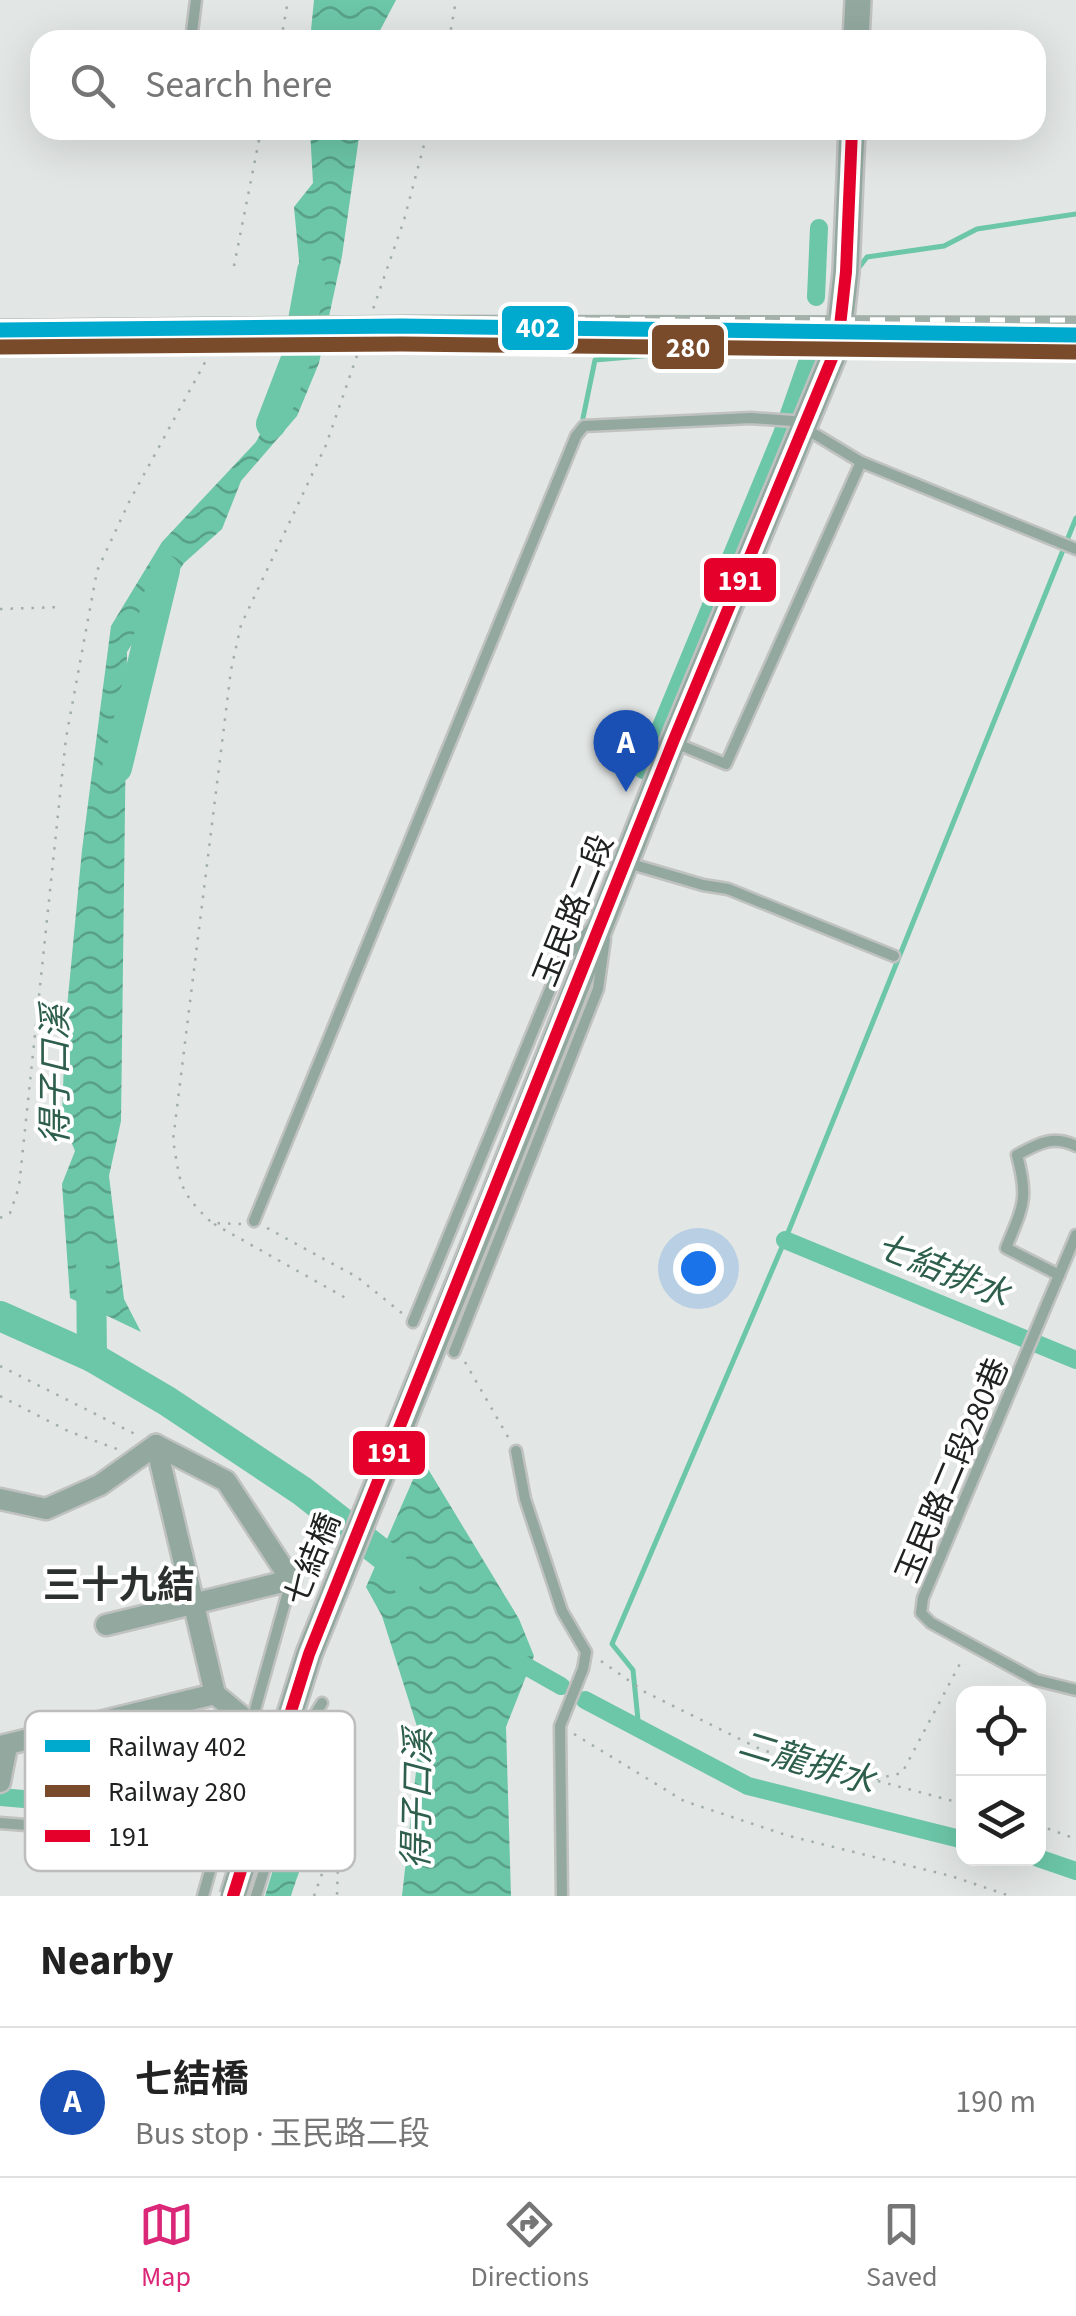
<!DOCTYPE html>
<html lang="en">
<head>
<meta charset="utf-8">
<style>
  :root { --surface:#fff; --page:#f6f6f6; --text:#222; --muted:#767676; --line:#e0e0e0; --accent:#db2777 }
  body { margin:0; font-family:"Source Sans 3","Noto Sans TC",sans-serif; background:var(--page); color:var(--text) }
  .controls { position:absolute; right:30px; bottom:30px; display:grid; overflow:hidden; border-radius:20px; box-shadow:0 10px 40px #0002 }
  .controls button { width:90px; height:90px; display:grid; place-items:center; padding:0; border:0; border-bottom:2px solid var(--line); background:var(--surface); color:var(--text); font:50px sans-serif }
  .you { position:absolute; left:698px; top:1268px; width:35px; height:35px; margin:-25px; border:8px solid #fff; border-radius:50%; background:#1a73e8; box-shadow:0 0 0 15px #1a73e833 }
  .badge { display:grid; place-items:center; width:65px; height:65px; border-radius:50%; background:var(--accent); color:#fff; font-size:32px; font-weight:700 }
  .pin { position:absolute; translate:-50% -82px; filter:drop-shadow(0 2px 5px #0008) }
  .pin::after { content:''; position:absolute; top:52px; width:35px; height:30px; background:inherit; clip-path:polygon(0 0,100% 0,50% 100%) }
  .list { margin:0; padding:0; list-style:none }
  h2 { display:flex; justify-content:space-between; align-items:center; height:130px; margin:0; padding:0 40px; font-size:42px }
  h2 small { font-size:32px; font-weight:400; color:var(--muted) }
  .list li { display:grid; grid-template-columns:65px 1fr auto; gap:30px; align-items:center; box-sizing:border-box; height:150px; padding:0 40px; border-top:2px solid var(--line) }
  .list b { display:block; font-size:38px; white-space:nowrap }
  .list p { margin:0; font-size:32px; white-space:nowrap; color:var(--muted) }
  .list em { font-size:32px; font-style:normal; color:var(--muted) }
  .icon { flex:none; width:55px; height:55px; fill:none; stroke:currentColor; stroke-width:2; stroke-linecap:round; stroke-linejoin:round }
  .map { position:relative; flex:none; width:1076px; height:1896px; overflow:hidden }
  .search { position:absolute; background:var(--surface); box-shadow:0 10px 40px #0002; left:30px; right:30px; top:30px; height:110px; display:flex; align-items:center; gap:25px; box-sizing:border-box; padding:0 35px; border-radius:30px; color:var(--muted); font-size:38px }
  .sheet { height:280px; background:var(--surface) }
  nav { display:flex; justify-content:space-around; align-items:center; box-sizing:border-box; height:140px; border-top:2px solid var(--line); background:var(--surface); font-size:28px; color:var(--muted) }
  nav a { display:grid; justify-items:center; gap:5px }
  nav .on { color:var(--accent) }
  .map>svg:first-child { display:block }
  .water { fill:url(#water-waves) }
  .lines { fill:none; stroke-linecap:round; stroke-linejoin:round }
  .stream { stroke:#6cc6a8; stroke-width:5 }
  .canal { stroke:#6cc6a8; stroke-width:18 }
  .river { stroke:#6cc6a8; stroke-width:30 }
  .service-casing { stroke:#c0c2c1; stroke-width:15 }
  .minor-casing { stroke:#c0c2c1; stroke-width:25 }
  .tertiary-casing { stroke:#c0c2c1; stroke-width:30 }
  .path { stroke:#a1afa8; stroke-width:2.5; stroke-dasharray:2.5 8; stroke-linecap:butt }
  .service { stroke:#93a9a0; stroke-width:10 }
  .minor { stroke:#93a9a0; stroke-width:20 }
  .tertiary { stroke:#93a9a0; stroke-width:25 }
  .rail-casing { stroke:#a3afa9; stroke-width:9 }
  .rail { stroke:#fff; stroke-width:5; stroke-dasharray:15; stroke-linecap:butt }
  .tertiary-bridge-casing { stroke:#c0c2c1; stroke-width:30; stroke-linecap:butt }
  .tertiary-bridge { stroke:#93a9a0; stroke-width:25 }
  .bus-1-casing { stroke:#fff; stroke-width:20 }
  .bus-1 { stroke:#e4002b; stroke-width:12 }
  .rail-1-casing { stroke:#fff; stroke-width:22 }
  .rail-2-casing { stroke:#fff; stroke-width:22 }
  .rail-1 { stroke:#00a9ce; stroke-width:15 }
  .rail-2 { stroke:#7a4b2a; stroke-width:15 }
  .labels { text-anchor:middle; stroke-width:8; stroke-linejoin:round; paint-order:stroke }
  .street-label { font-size:32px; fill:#202221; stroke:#fff }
  .water-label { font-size:35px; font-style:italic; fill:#2d5f4c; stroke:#fff }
  .quarter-label { font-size:38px; font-weight:bold; fill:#2c302e; stroke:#fff }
  .key { fill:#fff; stroke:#bcbdbc; stroke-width:2.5 }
  .key-label { font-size:28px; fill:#202221 }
  .line-badge { stroke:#fff; stroke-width:4 }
  .badge-label { font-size:28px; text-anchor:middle; font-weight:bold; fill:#fff }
</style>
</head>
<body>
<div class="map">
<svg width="1076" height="1896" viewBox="0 0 1076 1896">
  <defs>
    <pattern id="water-waves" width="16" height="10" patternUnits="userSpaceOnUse" patternTransform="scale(2.5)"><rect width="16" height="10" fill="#6cc6a8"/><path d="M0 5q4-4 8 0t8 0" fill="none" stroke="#58a088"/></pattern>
  </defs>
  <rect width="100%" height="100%" fill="#e2e6e4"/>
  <g class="water">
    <polygon points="314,0 396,0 375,40 310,40"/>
    <polygon points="310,130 360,130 342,256 319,363 297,416 241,481 222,529 184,563 127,652 121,1121 109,1176 124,1299 141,1332 70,1298 62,1184 75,1151 62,1120 65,1029 82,850 111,626 162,542 256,442 307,345 294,207 313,183"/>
    <polygon points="422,1459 519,1619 534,1656 506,1727 511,1896 402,1896 420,1736 382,1616 366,1587"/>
    <path d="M309,1752C338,1782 302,1860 291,1896H265Z"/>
  </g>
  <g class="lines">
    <g class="stream">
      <polyline points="857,270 867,257 944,246 977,229 1076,214"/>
      <polyline points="583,418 595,360 687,352 815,346"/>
      <polyline points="639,1730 633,1670 612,1644 785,1240 1076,518"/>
    </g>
    <g class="canal">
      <polyline points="816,297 819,228"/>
      <polyline points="643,770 782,434 816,337"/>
      <polyline points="785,1240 1076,1360"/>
      <polyline points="510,1657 561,1686"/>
      <polyline points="585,1700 748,1786 964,1840"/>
      <polyline points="0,1797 105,1806 254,1747 310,1785 306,1796"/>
      <polyline points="1038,1858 1076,1871"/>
    </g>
    <g class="river">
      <polyline points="271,424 296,359 312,271"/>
      <polyline points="117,768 165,570"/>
      <polyline points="91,1267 92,1357"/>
      <polyline points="0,1316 92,1357 167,1401 302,1491 386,1557 406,1581"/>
    </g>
    <g class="service-casing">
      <g id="service">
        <polyline points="191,40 196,0"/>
        <polyline points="673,742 726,764 861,462"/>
        <polyline points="628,863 703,885 728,889 894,956"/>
        <polyline points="254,1221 576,436 584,426 751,418 793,421 861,462 1076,549"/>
        <polyline points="1076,1235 923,1598 921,1613 931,1623 1036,1680 1076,1690"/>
        <path d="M1059,1275L1006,1248C1023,1206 1029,1200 1017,1155C1039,1143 1053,1135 1076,1146"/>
        <polyline points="413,1322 561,963 591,928"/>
        <polyline points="454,1352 598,989 605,939"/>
        <polyline points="516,1451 525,1499 562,1611 586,1652 583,1669 560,1726 562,1896"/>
        <polyline points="0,1823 103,1831 172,1812 236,1780"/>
        <polyline points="203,1896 291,1581"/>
        <polyline points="256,1896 311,1721 322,1703"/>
      </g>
    </g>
    <g class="minor-casing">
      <g id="minor">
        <polyline points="156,1445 215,1694 252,1725"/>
        <polyline points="0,1499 46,1509 100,1485 156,1445"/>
        <polyline points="106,1625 291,1580 226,1481 156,1445"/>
        <polyline points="0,1746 215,1694"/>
        <polyline points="0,1782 7,1746"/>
      </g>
    </g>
    <g class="tertiary-casing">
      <g id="tertiary">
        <polyline points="856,40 858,0"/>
        <polyline points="493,1198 673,742 838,344 846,272 852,130"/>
      </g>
    </g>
    <g class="path">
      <polyline points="281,40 288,0"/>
      <polyline points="449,40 456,0"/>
      <polyline points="234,266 261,130"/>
      <polyline points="0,609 63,607"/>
      <polyline points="0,1218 10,1213 19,1187 66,738 97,571 129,502 209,355"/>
      <polyline points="214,1224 351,1301"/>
      <path d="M241,1224L212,1223C178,1190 181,1186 173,1140L231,670L241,625L326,445L404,220L428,130"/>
      <polyline points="267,1228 357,1277 403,1314"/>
      <polyline points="465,1362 508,1437"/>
      <polyline points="0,1366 137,1435"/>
      <polyline points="0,1396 68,1431 117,1449"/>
      <polyline points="601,1661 645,1692 762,1750 964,1804"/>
      <polyline points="326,1725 339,1828 337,1896"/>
      <polyline points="574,1734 684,1801 789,1836 951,1876 1010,1896"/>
      <polyline points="876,1779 902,1773 963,1658"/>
      <polyline points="1038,1825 1076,1839"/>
      <polyline points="314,1896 338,1829"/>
    </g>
    <use href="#service" class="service"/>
    <use href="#minor" class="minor"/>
    <use href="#tertiary" class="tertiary"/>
    <g class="rail-casing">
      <polyline id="rail" points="0,323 404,319 1076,320"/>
    </g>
    <use href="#rail" class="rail"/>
    <g class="tertiary-bridge-casing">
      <polyline id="tertiary-bridge" points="233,1896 309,1654 493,1198"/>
    </g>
    <use href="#tertiary-bridge" class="tertiary-bridge"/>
    <g class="bus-1-casing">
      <polyline id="bus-1" points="233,1896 309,1654 673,742 838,344 846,272 852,130"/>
    </g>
    <use href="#bus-1" class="bus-1"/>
    <g class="rail-1-casing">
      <polyline id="rail-1" points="0,330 402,326 1076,335"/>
    </g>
    <g class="rail-2-casing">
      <polyline id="rail-2" points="0,347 402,344 1076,352"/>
    </g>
    <use href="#rail-1" class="rail-1"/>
    <use href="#rail-2" class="rail-2"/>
  </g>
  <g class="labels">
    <g class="street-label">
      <text transform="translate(573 910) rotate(-68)" y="11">玉民路二段</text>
      <text transform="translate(952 1470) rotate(-67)" y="11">玉民路二段280巷</text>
      <text transform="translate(312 1559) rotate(-68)" y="11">七結橋</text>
    </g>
    <g class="water-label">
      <text transform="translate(55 1075) rotate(-90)" y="12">得子口溪</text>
      <text transform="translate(943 1270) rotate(22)" y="12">七結排水</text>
      <text transform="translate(807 1762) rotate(17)" y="12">二龍排水</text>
      <text transform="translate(417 1799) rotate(-89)" y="12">得子口溪</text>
    </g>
    <g class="quarter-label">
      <text x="119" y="1598">三十九結</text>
    </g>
  </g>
  <rect x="25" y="1711" width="330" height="160" rx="15" class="key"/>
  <rect x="45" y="1740" width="45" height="12" fill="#00a9ce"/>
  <rect x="45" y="1785" width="45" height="12" fill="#7a4b2a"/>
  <rect x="45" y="1830" width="45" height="12" fill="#e4002b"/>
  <g class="key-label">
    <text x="108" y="1756">Railway 402</text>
    <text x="108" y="1801">Railway 280</text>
    <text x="108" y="1846">191</text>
  </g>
  <g class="line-badge">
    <rect x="500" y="304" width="76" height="48" rx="10" fill="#00a9ce"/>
    <rect x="650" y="323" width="76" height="48" rx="10" fill="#7a4b2a"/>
    <rect x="702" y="556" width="76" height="48" rx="10" fill="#e4002b"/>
    <rect x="351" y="1429" width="76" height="48" rx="10" fill="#e4002b"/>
  </g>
  <g class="badge-label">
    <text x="538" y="337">402</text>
    <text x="688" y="357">280</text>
    <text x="740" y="590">191</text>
    <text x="389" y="1462">191</text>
  </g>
</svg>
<div class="controls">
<button><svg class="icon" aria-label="locate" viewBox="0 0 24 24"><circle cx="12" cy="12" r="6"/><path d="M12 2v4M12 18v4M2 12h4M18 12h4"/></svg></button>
<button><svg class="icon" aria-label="layers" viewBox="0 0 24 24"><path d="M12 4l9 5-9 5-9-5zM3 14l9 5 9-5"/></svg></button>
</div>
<div class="you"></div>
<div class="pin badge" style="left:626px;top:792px;background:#1a4fb4">A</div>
<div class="search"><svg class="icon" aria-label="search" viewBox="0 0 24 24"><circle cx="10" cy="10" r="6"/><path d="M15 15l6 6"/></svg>Search here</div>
</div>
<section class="sheet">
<h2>Nearby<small></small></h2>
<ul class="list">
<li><span class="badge" style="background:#1a4fb4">A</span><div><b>七結橋</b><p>Bus stop · 玉民路二段</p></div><em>190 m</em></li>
</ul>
</section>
<nav>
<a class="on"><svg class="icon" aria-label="map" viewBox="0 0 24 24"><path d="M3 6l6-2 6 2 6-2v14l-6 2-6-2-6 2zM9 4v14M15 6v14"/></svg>Map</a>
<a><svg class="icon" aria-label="directions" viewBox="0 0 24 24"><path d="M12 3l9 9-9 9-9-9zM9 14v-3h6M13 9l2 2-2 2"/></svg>Directions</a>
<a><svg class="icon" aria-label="saved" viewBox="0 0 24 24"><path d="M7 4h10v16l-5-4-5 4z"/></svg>Saved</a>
</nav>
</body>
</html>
